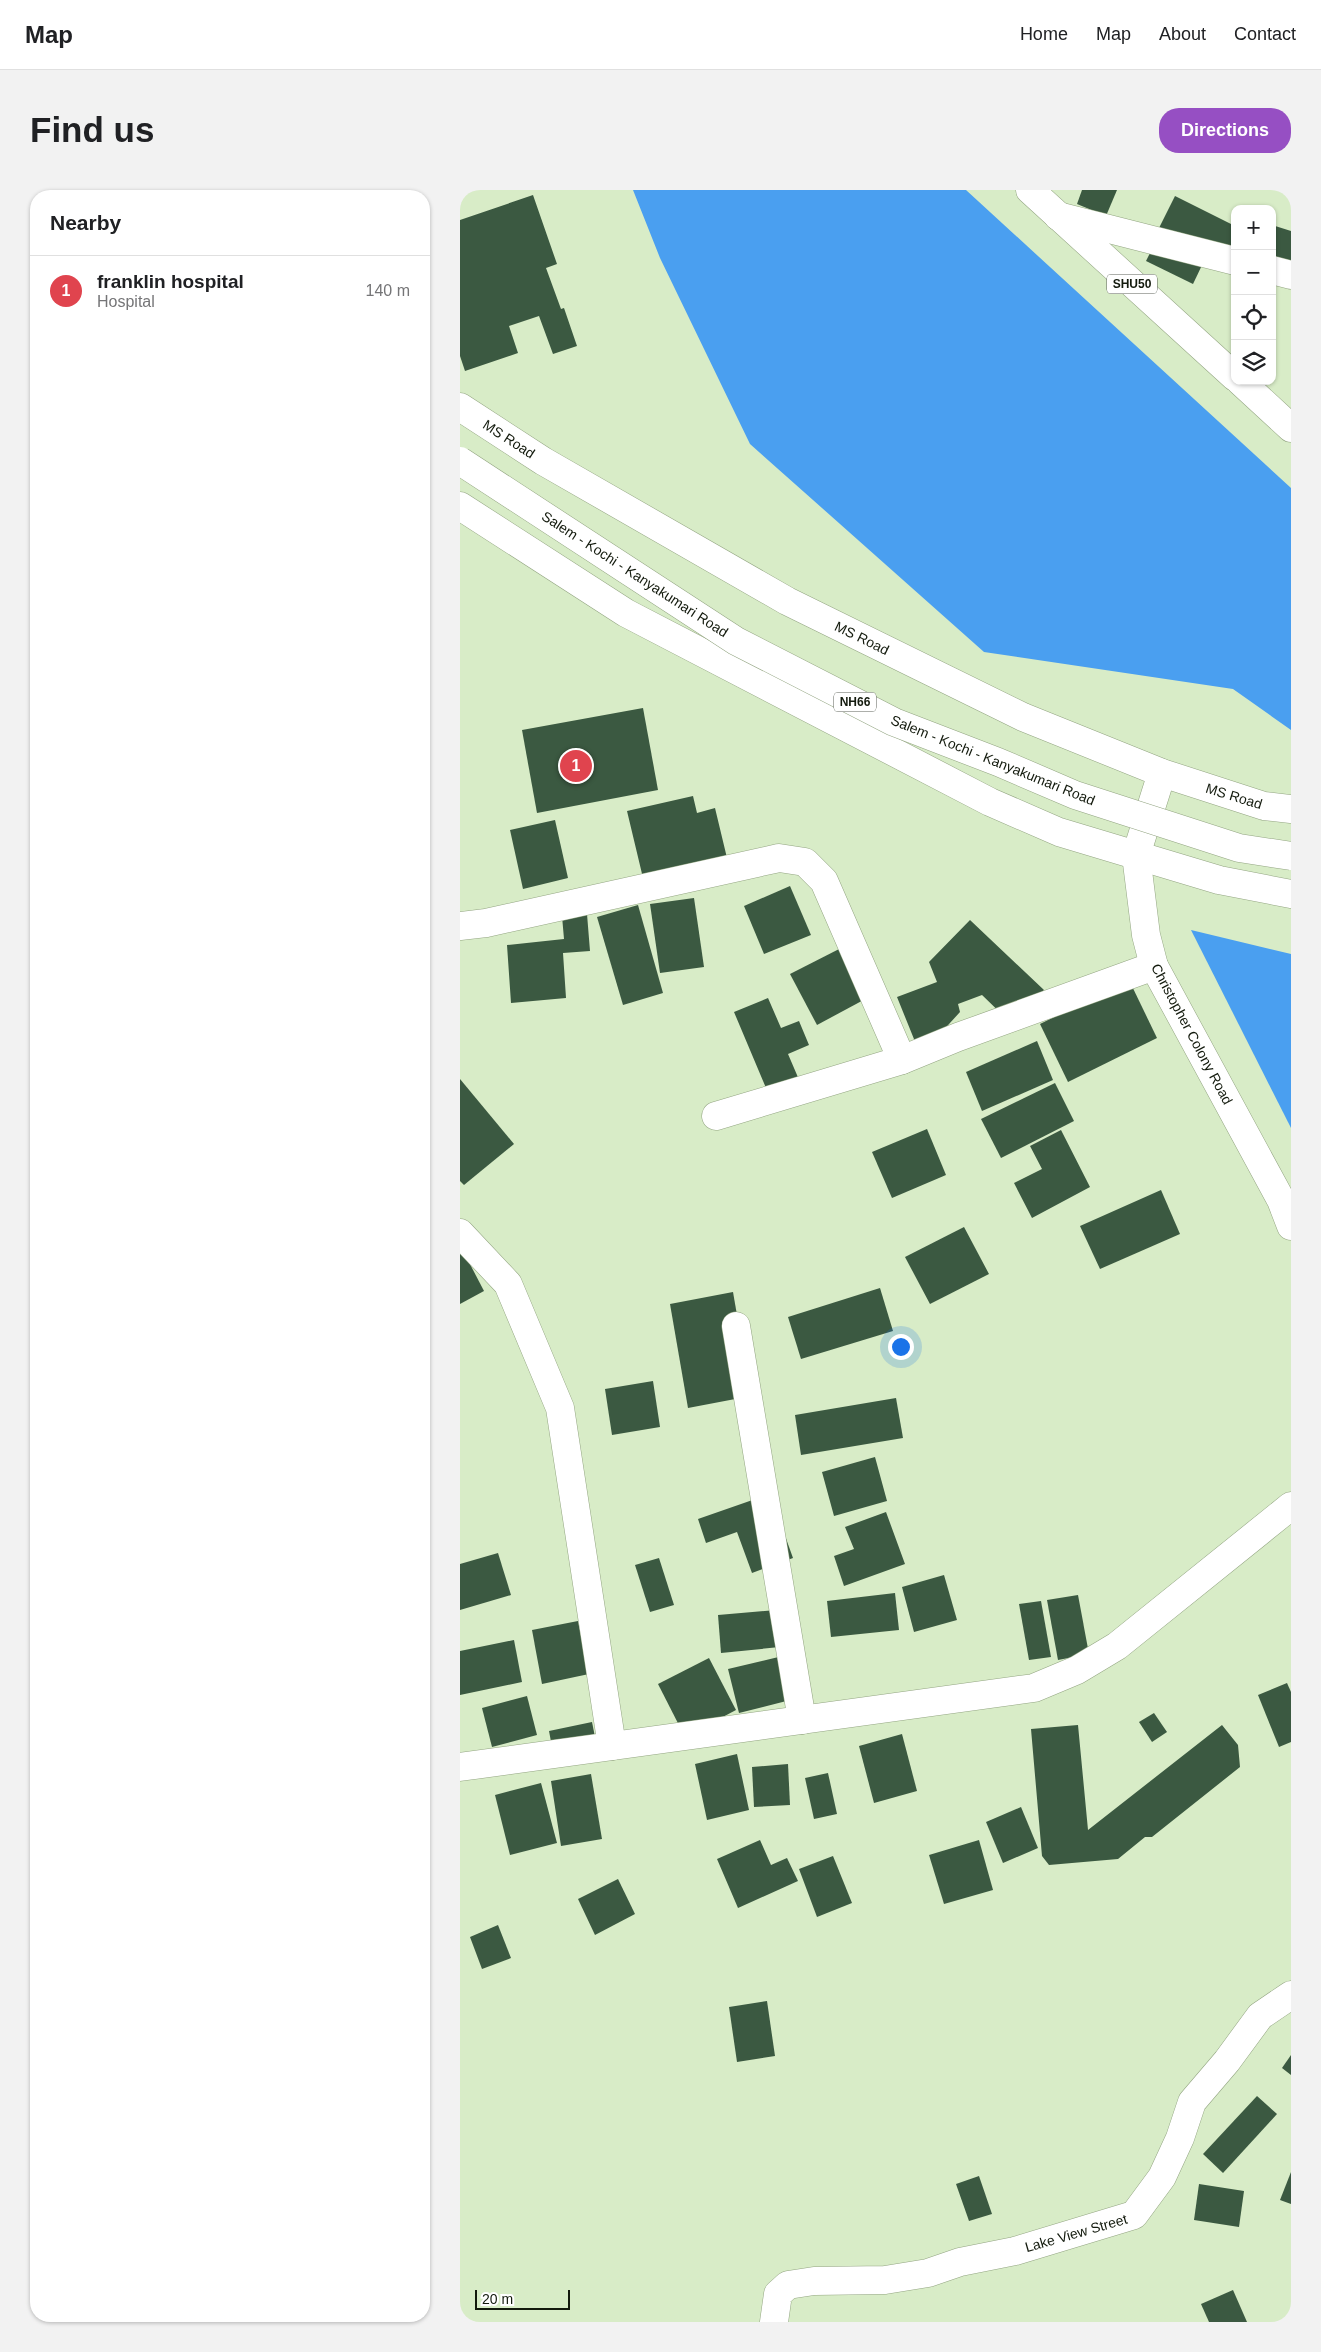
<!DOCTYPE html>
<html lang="en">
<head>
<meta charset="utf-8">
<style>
  :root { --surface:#fff; --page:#f2f2f2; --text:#202124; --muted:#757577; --line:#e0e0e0; --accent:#964fc3 }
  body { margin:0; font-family:Arial,sans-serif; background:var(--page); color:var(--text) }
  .controls { position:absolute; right:15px; top:15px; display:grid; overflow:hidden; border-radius:10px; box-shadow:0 1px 4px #0004 }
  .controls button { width:45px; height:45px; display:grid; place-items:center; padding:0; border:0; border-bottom:1px solid var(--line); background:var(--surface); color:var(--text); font:25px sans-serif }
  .scale { position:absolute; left:15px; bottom:12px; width:95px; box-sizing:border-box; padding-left:5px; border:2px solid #131a0d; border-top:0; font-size:14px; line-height:18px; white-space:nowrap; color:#131a0d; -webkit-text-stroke:4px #fff; paint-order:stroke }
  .you { position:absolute; left:440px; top:1156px; width:18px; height:18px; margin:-12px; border:4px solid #fff; border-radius:50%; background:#1a73e8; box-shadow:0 0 0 8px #1a73e833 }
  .badge { display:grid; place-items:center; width:32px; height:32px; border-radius:50%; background:var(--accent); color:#fff; font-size:16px; font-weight:700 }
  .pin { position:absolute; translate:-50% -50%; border:2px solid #fff; box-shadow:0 1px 5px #0006 }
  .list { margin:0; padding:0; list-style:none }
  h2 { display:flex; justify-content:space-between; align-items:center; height:65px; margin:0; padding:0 20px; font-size:21px }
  h2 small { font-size:16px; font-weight:400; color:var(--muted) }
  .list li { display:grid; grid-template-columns:32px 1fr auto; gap:15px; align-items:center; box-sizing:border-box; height:70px; padding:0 20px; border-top:1px solid var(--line) }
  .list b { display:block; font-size:19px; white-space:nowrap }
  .list p { margin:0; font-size:16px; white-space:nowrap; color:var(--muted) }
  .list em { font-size:16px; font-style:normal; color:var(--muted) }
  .icon { flex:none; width:28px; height:28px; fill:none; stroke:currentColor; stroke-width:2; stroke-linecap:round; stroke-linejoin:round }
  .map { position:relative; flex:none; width:831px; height:2132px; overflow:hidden; border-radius:20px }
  header { display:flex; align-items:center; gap:30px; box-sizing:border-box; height:70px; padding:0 25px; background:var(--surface); border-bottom:1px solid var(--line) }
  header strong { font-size:24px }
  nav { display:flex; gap:28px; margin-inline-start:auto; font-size:18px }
  .intro { display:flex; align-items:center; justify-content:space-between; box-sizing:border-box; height:120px; padding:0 30px }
  h1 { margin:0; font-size:35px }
  .button { padding:12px 22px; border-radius:20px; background:var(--accent); color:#fff; font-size:18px; font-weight:700 }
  main { display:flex; gap:30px; padding:0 30px }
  aside { flex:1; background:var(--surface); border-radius:20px; box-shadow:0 1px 4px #0004 }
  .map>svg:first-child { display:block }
  .water { fill:#4a9ff0 }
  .building { fill:#3b5941 }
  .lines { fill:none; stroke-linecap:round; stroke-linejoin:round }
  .street-casing { stroke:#93a582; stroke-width:29 }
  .secondary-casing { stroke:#93a582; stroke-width:29 }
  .primary-casing { stroke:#93a582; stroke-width:29 }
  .street { stroke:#fff; stroke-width:28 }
  .secondary { stroke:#fff; stroke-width:28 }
  .primary { stroke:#fff; stroke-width:28 }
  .highway-bridge-casing { stroke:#93a582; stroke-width:29; stroke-linecap:butt }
  .highway-bridge { stroke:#fff; stroke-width:28 }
  .labels { text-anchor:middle; stroke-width:5; stroke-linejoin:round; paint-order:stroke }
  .shield { fill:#fff; stroke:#5a5f56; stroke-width:1 }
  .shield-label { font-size:12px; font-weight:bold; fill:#131a0d }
  .street-label { font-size:14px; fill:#131a0d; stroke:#fff }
</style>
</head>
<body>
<header>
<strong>Map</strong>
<nav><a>Home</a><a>Map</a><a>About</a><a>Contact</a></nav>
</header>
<div class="intro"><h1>Find us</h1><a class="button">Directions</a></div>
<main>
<aside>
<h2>Nearby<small></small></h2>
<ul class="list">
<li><span class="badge" style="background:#e0444e">1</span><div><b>franklin hospital</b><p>Hospital</p></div><em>140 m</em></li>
</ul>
</aside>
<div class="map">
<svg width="831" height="2132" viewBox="0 0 831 2132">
  <rect width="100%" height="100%" fill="#d8ecc7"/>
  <g class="water">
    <polygon points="173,0 506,0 831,298 831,540 773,499 524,462 290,254 200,68"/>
    <polygon points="731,740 831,764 831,938"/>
  </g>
  <g class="building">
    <polygon points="622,0 657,0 646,26 617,14"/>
    <polygon points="73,5 97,74 86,78 101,119 104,118 117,156 93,164 79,126 49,136 58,163 5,181 0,166 0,30"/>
    <polygon points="715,6 775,36 775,54 765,73 698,40"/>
    <polygon points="812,35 831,41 831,74 812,80"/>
    <polygon points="697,49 744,71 733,94 686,71"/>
    <polygon points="183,518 198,600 77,623 62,540"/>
    <polygon points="233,606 237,623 255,618 267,668 183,688 167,621"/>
    <polygon points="95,630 108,688 63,699 50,640"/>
    <polygon points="330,696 351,745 304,764 284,716"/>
    <polygon points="234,708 244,777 200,783 190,714"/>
    <polygon points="178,715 203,803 163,815 137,727"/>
    <polygon points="127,724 130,761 103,763 106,808 51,813 47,755 104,749 102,726"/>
    <polygon points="510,730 584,800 552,834 522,805 498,814 500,822 479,845 456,854 437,807 477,792 469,772"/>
    <polygon points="385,756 411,806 357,835 330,784"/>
    <polygon points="669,790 697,848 608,892 580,834"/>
    <polygon points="308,808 321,838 339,831 349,855 328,864 340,892 309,905 274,822"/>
    <polygon points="577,851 593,890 522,921 506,882"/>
    <polygon points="0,889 54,954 4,995 0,991"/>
    <polygon points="595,893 614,931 541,968 521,929"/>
    <polygon points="467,939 486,985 432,1008 412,962"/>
    <polygon points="601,940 630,997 572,1028 554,993 582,979 570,956"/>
    <polygon points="701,1000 720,1044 640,1079 620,1036"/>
    <polygon points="504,1037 529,1084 470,1114 445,1067"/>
    <polygon points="0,1055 24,1101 0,1114"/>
    <polygon points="420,1098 433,1141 341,1169 328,1127"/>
    <polygon points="273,1102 291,1206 228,1218 210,1114"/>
    <polygon points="193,1191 200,1237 152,1245 145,1199"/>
    <polygon points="436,1208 443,1248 341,1265 335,1225"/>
    <polygon points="415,1267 427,1311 374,1326 362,1282"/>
    <polygon points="310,1304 333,1368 292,1383 277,1342 246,1353 238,1329"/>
    <polygon points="426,1322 445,1374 384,1396 374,1366 394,1359 385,1337"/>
    <polygon points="38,1363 51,1405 0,1420 0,1374"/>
    <polygon points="199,1368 214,1415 190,1422 175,1375"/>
    <polygon points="484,1385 497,1430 454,1442 442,1397"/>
    <polygon points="435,1403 439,1440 371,1447 367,1411"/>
    <polygon points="618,1405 629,1464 598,1470 587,1410"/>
    <polygon points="581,1411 591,1467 569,1470 559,1414"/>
    <polygon points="327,1419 330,1456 261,1463 258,1425"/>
    <polygon points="118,1431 129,1484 82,1494 72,1440"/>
    <polygon points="54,1450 62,1492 0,1505 0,1461"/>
    <polygon points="335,1463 346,1506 279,1523 268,1479"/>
    <polygon points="249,1468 276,1520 225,1547 198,1494"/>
    <polygon points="827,1493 831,1502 831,1552 819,1557 798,1505"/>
    <polygon points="67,1506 77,1545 32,1557 22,1518"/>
    <polygon points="694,1523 707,1542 692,1552 679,1532"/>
    <polygon points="132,1532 136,1552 93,1562 89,1541"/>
    <polygon points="618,1535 628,1640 762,1535 778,1555 780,1577 692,1647 685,1647 658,1669 589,1675 582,1666 571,1539"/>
    <polygon points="442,1544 457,1601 414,1613 399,1556"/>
    <polygon points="277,1564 289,1620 247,1630 235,1574"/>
    <polygon points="328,1574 330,1615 294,1617 292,1577"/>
    <polygon points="368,1583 377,1624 354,1629 345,1588"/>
    <polygon points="131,1584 142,1649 101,1656 91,1591"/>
    <polygon points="81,1593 97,1653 50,1665 35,1605"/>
    <polygon points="561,1617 578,1658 543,1673 526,1632"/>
    <polygon points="300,1650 311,1675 327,1668 338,1691 278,1718 257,1669"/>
    <polygon points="519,1650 533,1700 484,1714 469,1665"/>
    <polygon points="373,1666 392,1713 357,1727 339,1679"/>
    <polygon points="158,1689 175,1724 135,1745 118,1709"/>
    <polygon points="38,1735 51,1768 22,1779 10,1747"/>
    <polygon points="307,1811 315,1866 277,1872 269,1817"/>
    <polygon points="831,1865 831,1885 822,1878"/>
    <polygon points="797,1906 817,1924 763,1983 743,1964"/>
    <polygon points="831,1982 831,2014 820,2010"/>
    <polygon points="519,1986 532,2024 509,2031 496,1994"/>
    <polygon points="739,1994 784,2001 779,2037 734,2030"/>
    <polygon points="773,2100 787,2132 749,2132 741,2114"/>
  </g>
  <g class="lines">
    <g class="street-casing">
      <g id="street">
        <polyline points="598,26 775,71"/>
        <polyline points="812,80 831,85"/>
        <polyline points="0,736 26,733 319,668 345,672 364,691 442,870"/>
        <polyline points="256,926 442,870 498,847 694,776"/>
        <polyline points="0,1043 48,1094 100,1218 152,1556"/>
        <polyline points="276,1136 342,1530"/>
        <polyline points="0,1577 574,1498 617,1480 657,1456 831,1316"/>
        <polyline points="314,2132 318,2104 328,2095 354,2091 425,2090 468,2083 500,2072 555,2061 674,2025 702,1987 720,1948 732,1912 767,1871 800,1826 831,1805"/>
      </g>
    </g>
    <g class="secondary-casing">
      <g id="secondary">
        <polyline points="0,217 83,271 327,411 563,527 702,583 804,616 831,619"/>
        <polyline points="0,316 166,423 530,612 599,642 759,690 831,704"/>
        <polyline points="702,583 676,665 686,745 694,776 821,1010 831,1036"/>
      </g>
    </g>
    <g class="primary-casing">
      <g id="primary">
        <polyline points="570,0 775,187"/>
        <polyline points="780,191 831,238"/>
      </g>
    </g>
    <use href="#street" class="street"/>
    <use href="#secondary" class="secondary"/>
    <use href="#primary" class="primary"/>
    <g class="highway-bridge-casing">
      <polyline id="highway-bridge" points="0,271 276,451 434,532 538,572 615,605 779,658 831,666"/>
    </g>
    <use href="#highway-bridge" class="highway-bridge"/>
  </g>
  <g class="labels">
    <g class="shield">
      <rect x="647" y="84.5" width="50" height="19" rx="4"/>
      <rect x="374" y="502.5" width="42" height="19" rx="4"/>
    </g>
    <g class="shield-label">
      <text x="672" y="98">SHU50</text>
      <text x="395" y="516">NH66</text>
    </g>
    <g class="street-label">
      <text transform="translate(49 249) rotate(33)" y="5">MS Road</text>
      <text transform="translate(175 384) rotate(33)" y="5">Salem - Kochi - Kanyakumari Road</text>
      <text transform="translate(402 448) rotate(26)" y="5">MS Road</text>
      <text transform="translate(533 570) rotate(22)" y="5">Salem - Kochi - Kanyakumari Road</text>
      <text transform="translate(774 606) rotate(17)" y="5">MS Road</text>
      <text transform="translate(732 844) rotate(62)" y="5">Christopher Colony Road</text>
      <text transform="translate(616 2043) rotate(-16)" y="5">Lake View Street</text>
    </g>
  </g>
</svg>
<div class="controls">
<button>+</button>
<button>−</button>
<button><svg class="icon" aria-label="locate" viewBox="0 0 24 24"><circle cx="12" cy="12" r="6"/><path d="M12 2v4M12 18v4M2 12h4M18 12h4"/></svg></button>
<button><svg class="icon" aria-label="layers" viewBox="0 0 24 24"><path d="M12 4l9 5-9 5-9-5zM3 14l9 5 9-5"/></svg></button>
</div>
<div class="scale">20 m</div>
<div class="you"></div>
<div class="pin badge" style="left:116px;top:576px;background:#e0444e">1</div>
</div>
</main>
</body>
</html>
